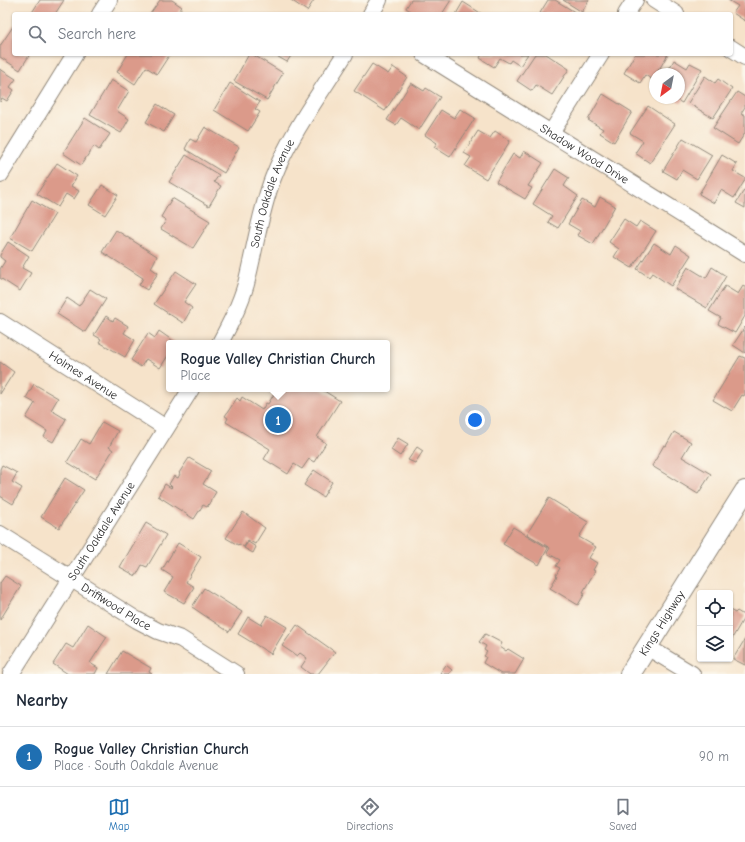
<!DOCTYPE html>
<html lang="en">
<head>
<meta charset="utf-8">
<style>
  :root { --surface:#fff; --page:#f6f6f7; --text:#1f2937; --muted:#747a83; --line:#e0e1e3; --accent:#1f6fb2 }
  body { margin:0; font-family:"Comic Neue",sans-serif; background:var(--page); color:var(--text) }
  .controls { position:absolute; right:12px; bottom:12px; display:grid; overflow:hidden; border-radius:4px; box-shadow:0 1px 3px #0004 }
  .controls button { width:36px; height:36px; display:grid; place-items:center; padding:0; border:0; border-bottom:1px solid var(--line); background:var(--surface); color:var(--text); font:20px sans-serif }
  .compass { position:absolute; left:649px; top:68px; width:36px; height:36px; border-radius:50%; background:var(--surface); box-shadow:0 1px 3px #0004; rotate:212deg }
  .you { position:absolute; left:475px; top:420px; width:14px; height:14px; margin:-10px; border:3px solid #fff; border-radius:50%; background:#1a73e8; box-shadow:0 0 0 6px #1a73e833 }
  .badge { display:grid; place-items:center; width:26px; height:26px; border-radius:50%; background:var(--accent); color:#fff; font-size:13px; font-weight:700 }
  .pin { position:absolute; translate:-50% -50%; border:2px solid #fff; box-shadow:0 1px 4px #0006 }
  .popup { position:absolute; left:166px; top:340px; width:224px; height:52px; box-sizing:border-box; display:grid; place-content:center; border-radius:4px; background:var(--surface); filter:drop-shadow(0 1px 3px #0005); font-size:13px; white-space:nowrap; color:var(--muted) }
  .popup b { font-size:15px; color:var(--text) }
  .popup::after { content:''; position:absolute; left:50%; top:100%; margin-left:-8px; border:8px solid transparent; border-top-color:var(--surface) }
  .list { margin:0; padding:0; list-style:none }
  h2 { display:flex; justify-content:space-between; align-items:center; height:52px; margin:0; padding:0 16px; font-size:17px }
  h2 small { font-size:13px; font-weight:400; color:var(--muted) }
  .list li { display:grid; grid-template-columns:26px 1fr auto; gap:12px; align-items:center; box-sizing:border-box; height:60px; padding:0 16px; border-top:1px solid var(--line) }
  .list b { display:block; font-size:15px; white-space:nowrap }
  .list p { margin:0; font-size:13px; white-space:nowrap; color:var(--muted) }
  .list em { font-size:13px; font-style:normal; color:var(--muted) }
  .icon { flex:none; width:22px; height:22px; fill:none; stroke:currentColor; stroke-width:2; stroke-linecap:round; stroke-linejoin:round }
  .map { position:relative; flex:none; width:745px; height:674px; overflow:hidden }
  .search { position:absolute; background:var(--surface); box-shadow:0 1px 3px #0004; left:12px; right:12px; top:12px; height:44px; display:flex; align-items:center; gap:10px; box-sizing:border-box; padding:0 14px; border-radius:4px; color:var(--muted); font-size:15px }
  .sheet { height:112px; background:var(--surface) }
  nav { display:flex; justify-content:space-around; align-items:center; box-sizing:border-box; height:56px; border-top:1px solid var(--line); background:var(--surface); font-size:11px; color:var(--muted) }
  nav a { display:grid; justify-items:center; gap:2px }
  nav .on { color:var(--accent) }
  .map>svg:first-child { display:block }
  .building { fill:#db9a8a }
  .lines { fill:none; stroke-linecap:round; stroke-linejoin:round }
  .minor-casing { stroke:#90877a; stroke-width:18 }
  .tertiary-casing { stroke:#90877a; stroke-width:22 }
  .minor { stroke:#fff; stroke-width:16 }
  .tertiary { stroke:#fff; stroke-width:20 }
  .labels { text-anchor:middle; stroke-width:4; stroke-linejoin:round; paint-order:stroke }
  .street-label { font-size:12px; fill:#2b2b2b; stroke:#fbf7ec }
</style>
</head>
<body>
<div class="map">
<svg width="745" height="674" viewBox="0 0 745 674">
  <rect width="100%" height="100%" fill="#fbf7ec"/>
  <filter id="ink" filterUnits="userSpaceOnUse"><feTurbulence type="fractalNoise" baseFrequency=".025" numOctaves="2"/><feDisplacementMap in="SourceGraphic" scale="8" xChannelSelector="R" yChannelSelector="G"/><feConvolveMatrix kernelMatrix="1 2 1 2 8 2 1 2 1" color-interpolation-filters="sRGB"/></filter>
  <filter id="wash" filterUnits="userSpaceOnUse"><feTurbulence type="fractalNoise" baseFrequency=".012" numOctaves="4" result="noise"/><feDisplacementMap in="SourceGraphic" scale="16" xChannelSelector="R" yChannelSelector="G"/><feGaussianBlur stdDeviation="0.9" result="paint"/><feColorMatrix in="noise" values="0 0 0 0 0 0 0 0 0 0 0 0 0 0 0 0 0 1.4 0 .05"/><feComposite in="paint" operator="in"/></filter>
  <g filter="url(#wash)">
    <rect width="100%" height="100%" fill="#f6e3ca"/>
    <g id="blocks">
      <g class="building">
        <polygon points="40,0 64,0 55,14 31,14"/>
        <polygon points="160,0 172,0 182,7 177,14 150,14"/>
        <polygon points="291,0 314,0 307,11"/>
        <polygon points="411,0 451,0 442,14 415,14 406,8"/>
        <polygon points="548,0 555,0 578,14 542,14 540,13"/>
        <polygon points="563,0 589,0 582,12"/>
        <polygon points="728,0 745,0 745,21 733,13 738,6"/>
        <polygon points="463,2 482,14 456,14"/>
        <polygon points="14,25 14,54 30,54 20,70 0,57 0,46"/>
        <polygon points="128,54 170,54 157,74 146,67 135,84 117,72"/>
        <polygon points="249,54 252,54 283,73 267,100 234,81"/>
        <polygon points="273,54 292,54 287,62"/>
        <polygon points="482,54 528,54 520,66 511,60 509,63 500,58 494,67 480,58"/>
        <polygon points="535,54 546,54 569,69 552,95 536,85 532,91 517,81"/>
        <polygon points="635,54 668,54 653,80 645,75 640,83 624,73"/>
        <polygon points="674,60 687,68 690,63 702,69 682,103 673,98 679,98 679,74 666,74"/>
        <polygon points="372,64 388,74 393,67 407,77 385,111 354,91"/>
        <polygon points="0,69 16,79 10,87 14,90 7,101 2,98 0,102"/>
        <polygon points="705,76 715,83 718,79 732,89 713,118 688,103"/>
        <polygon points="111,80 129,91 117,111 129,119 121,133 90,115"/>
        <polygon points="230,83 260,102 255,109 260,112 248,131 214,110"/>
        <polygon points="411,83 424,91 426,88 440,97 419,130 401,118 396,125 387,120"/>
        <polygon points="737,92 745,97 745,107 741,113 745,115 745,133 738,144 713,128"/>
        <polygon points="603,94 632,112 614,142 600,133 603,129 588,120"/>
        <polygon points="157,104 174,115 164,132 146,122"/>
        <polygon points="648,106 675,124 650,163 635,153 643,141 630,133"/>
        <polygon points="460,109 475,118 450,157 434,147 437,143 425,135 441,110 454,118"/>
        <polygon points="85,118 110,134 99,150 94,146 81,165 63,153"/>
        <polygon points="205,127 239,147 224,173 185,149 190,139 196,142"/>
        <polygon points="478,131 490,138 495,131 510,141 486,179 465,166 471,157 464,153"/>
        <polygon points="683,138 712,155 697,179 682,170 677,179 663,171"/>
        <polygon points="524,151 543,163 528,186 532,188 525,199 496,182 513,154 520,158"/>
        <polygon points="186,155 219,175 214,182 221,186 209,206 169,182"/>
        <polygon points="722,155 737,164 733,171 745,178 745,180 734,198 721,190 714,203 699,194"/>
        <polygon points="57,163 77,176 71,186 79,191 74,199 66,194 58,207 37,194"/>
        <polygon points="555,169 569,178 564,186 578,196 558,228 548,222 552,216 533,204"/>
        <polygon points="102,185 118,195 105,215 89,205"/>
        <polygon points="745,189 745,208 736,203"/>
        <polygon points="600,197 615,206 593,244 577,235 580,231 568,224 582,200 595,207"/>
        <polygon points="172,198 210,221 193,248 161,229 166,220 161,217"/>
        <polygon points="32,200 55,214 32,251 10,238"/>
        <polygon points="624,219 636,227 640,221 656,231 632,268 614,257 619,249 609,242"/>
        <polygon points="116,230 157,256 151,268 158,273 147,290 139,285 143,278 102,252"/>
        <polygon points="8,242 29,256 22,268 31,273 20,291 0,278 0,269 5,261 0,257 0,255"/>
        <polygon points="654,243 671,254 676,245 691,255 671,286 652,273 649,277 637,269"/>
        <polygon points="688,267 706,278 712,267 726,276 707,308 675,289"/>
        <polygon points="176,271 196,284 184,302 192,308 183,323 154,304"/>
        <polygon points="725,286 738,294 743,286 745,287 745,316 735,333 718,324 721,318 709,311"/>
        <polygon points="90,289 106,299 85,332 57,314 67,298 79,306"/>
        <polygon points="106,316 113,321 115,318 128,326 124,333 135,340 125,357 99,342 101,339 94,335"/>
        <polygon points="745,327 745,353 733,345"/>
        <polygon points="159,331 176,343 169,343 169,354 160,368 146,359 141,367 131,360 148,333 155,338"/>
        <polygon points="740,356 745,358 745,394 744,396 742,395 732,411 713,400"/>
        <polygon points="0,362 14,372 0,394"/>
        <polygon points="34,384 58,398 51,410 66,419 53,442 44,437 47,431 26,418 35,403 26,398"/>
        <polygon points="277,389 321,389 340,401 317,437 326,443 314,462 309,459 302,469 294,464 288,474 264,459 270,449 226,422 228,418 225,416 237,398 240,401 242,397 262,410 266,403 268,404"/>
        <polygon points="102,422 118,431 109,447 113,450 95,479 67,462 81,439 89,444"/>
        <polygon points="674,432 691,442 682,457 711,474 698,494 652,466 664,445 666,446"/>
        <polygon points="398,438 408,444 400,456 391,450"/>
        <polygon points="417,447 423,451 415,463 408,460"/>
        <polygon points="189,458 211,471 203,484 216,492 207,507 203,505 194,519 158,496 165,484 171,488 172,487 169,484 174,476 178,478 180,474 179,473"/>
        <polygon points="2,465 17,473 12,482 22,488 13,504 0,496 0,469"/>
        <polygon points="314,470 332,482 323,497 304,485"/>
        <polygon points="65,478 84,490 59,528 41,517"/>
        <polygon points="549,498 588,522 579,537 596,547 589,558 597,563 593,570 595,571 583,592 585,593 578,605 550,588 557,576 556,575 560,568 556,566 560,560 547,553 550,548 527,534"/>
        <polygon points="243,512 265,528 255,544 248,540 244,547 239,544 238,545 226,538"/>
        <polygon points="146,523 166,535 147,567 142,565 136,576 120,567"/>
        <polygon points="513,527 548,548 539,565 503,544"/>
        <polygon points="248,542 256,547 253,553 244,548"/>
        <polygon points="178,543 201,557 186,582 194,587 184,603 164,592 173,577 162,570"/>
        <polygon points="5,576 21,586 0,620 0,583"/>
        <polygon points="204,588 242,612 229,632 192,607"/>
        <polygon points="730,610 735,613 737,611 745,616 730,642"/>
        <polygon points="267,615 287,627 271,654 238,634 248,617 261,625"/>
        <polygon points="88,624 107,637 90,663 98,668 95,674 68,674 53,664 66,644 73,648"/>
        <polygon points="297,625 335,652 318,674 310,674 301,667 307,658 300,653 297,656 282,646"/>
        <polygon points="485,634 502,643 500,647 506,651 508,649 524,659 515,674 501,674 483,663 486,657 484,656 487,652 484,650 486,646 479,642"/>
        <polygon points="745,639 745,665 733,659"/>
        <polygon points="122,651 151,668 149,672 152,674 108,674"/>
        <polygon points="446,665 452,670 449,674 442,674 440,673"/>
      </g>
    </g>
  </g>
  <g filter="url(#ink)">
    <use href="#blocks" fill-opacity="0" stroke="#90877a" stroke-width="1"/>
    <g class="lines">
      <g class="minor-casing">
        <g id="minor">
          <polyline points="654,0 676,14"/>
          <polyline points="100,14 109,0"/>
          <polyline points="371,14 379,0"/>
          <polyline points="626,14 635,0"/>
          <polyline points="731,48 745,57"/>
          <path id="s1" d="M424,54L745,254"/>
          <polyline points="551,133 601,54"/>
          <polyline points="0,175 75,54"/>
          <path id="s2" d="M0,322L166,428"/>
          <path id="s3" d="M220,343C230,324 240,305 246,284C255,249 260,212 273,178C289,136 321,92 345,54"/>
          <path id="s4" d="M0,534L137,620L158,631L181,639L236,674"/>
          <polyline points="647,647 692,674"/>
          <path id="s5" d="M11,674L191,389"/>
        </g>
      </g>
      <g class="tertiary-casing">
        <g id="tertiary">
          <path id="s6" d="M630,674L745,491"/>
        </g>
      </g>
      <use href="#minor" class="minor"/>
      <use href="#tertiary" class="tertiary"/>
    </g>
  </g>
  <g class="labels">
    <g class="street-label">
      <text dy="4" stroke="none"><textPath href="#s1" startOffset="189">Shadow Wood Drive</textPath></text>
      <text dy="4" stroke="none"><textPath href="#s3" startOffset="159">South Oakdale Avenue</textPath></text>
      <text dy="4" stroke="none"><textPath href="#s2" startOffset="99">Holmes Avenue</textPath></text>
      <text dy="4" stroke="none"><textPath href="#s5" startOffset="169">South Oakdale Avenue</textPath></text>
      <text dy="4" stroke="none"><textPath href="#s4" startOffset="137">Driftwood Place</textPath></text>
      <text dy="4" stroke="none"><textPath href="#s6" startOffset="60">Kings Highway</textPath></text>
    </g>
  </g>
</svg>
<div class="controls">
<button><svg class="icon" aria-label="locate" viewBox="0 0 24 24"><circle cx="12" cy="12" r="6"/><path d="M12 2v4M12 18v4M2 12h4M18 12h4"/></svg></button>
<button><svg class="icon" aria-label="layers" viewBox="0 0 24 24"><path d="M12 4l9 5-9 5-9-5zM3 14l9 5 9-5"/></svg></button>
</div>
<svg class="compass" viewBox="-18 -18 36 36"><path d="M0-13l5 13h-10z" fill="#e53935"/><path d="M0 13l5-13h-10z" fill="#747a83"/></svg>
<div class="you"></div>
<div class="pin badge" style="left:278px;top:420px">1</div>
<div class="popup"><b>Rogue Valley Christian Church</b>Place</div>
<div class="search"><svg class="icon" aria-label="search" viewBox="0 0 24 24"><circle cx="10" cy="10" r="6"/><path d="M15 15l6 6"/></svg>Search here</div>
</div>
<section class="sheet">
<h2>Nearby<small></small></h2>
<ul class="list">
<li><span class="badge">1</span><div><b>Rogue Valley Christian Church</b><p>Place · South Oakdale Avenue</p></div><em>90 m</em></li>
</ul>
</section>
<nav>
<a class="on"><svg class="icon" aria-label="map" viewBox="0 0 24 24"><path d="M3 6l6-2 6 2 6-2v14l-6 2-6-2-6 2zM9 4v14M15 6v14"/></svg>Map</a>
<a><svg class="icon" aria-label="directions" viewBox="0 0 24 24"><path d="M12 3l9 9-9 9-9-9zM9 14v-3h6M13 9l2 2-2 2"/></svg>Directions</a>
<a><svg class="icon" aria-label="saved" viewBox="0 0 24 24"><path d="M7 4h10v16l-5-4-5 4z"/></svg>Saved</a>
</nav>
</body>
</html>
